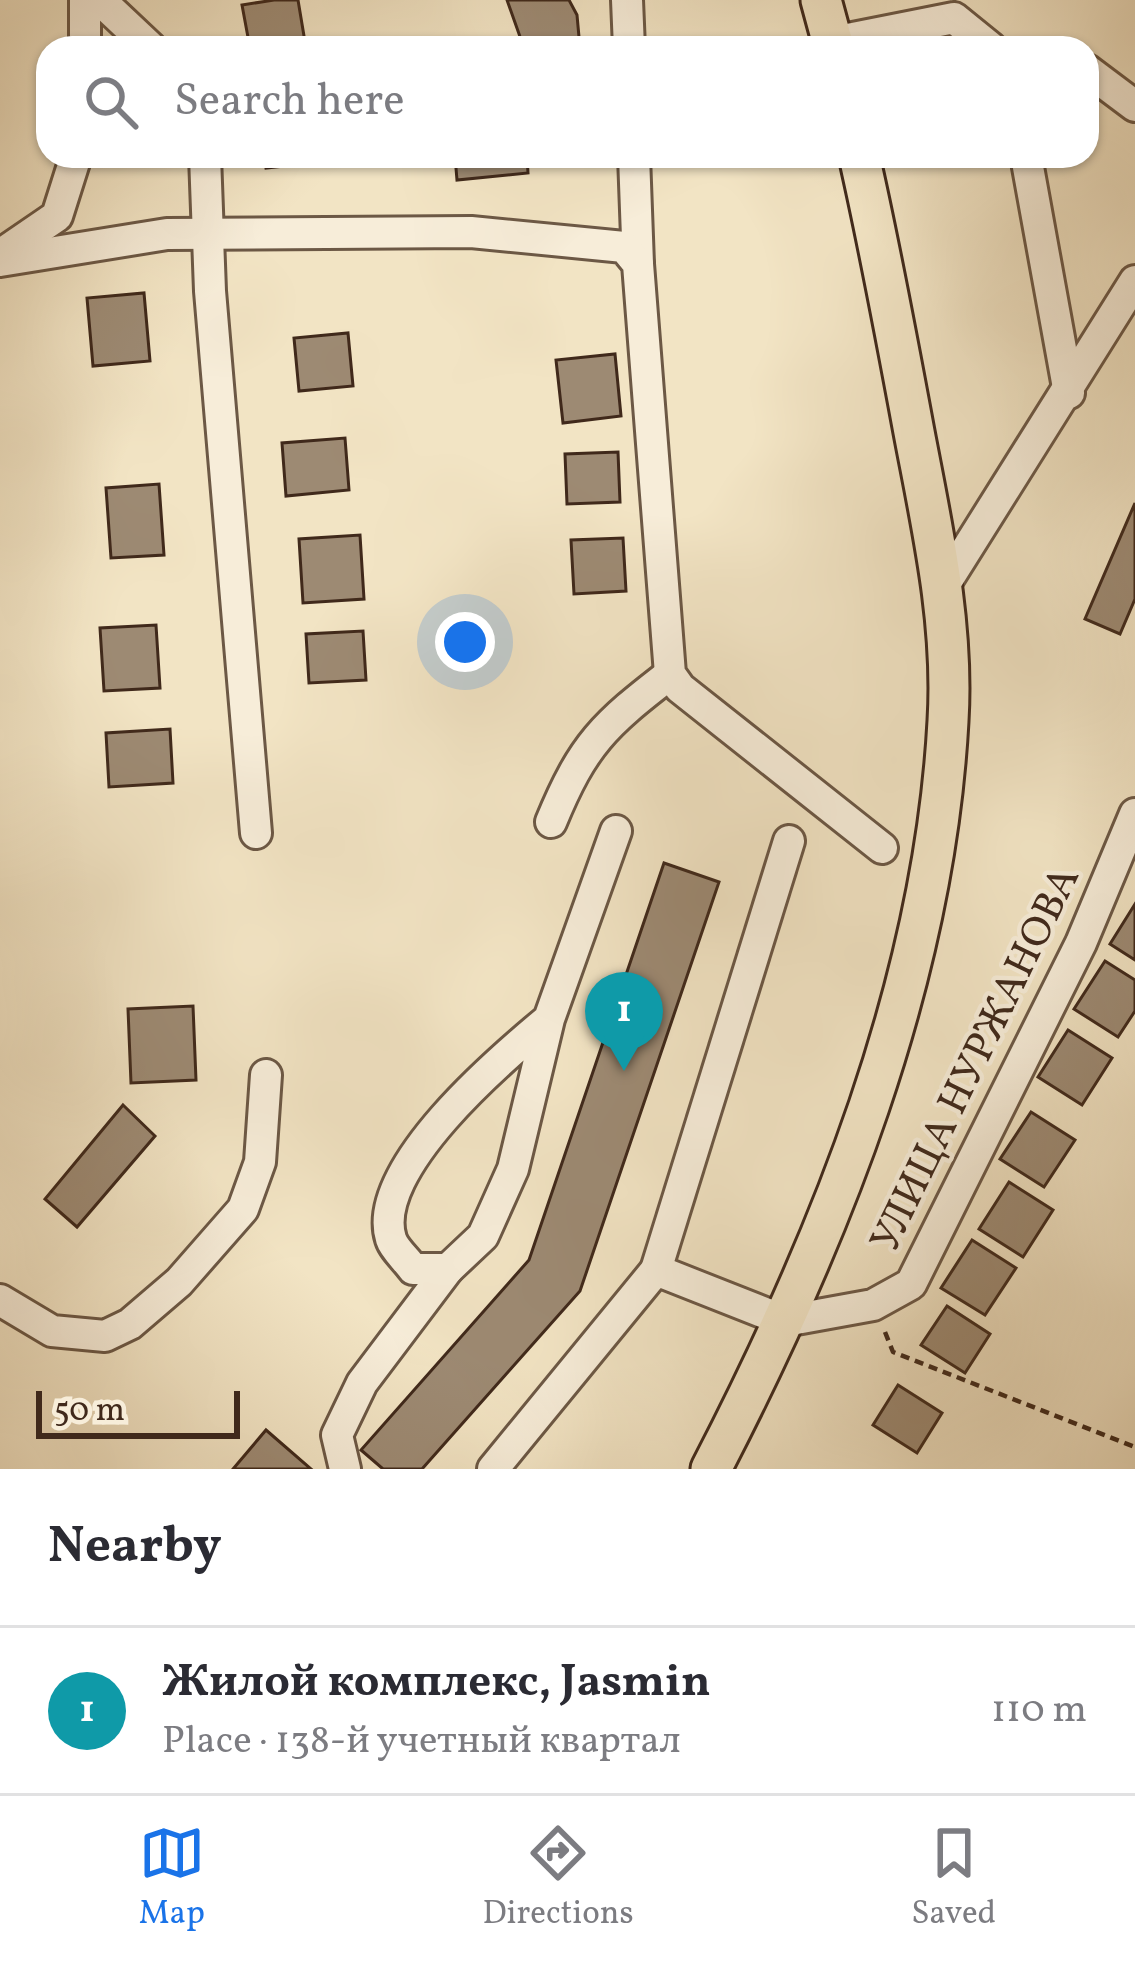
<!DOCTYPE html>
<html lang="en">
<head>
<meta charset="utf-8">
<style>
  :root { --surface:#fff; --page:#f7f7f7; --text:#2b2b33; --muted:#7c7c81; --line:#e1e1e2; --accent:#1a73e8 }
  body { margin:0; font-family:Vollkorn,serif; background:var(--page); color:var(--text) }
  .scale { position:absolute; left:36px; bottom:30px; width:204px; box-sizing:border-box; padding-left:12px; border:6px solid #40291b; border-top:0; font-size:33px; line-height:42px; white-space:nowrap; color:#40291b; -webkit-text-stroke:9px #f7edd9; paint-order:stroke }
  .you { position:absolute; left:465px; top:642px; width:42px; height:42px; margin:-30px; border:9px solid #fff; border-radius:50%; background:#1a73e8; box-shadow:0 0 0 18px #1a73e833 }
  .badge { display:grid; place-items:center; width:78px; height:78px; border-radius:50%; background:var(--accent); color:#fff; font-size:39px; font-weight:700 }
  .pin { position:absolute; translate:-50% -99px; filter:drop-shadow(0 3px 6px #0008) }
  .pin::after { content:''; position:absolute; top:63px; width:42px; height:36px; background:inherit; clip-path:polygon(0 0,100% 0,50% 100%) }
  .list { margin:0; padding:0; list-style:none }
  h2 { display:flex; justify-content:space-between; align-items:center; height:156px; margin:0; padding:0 48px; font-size:51px }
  h2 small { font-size:39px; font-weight:400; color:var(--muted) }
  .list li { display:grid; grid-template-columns:78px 1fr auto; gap:36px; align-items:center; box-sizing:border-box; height:168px; padding:0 48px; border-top:3px solid var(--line) }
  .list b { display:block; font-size:45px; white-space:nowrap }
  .list p { margin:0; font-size:39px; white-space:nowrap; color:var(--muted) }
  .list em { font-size:39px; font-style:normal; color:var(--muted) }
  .icon { flex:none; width:66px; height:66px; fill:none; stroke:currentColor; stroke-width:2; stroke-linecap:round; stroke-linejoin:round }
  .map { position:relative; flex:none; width:1135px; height:1469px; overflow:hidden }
  .search { position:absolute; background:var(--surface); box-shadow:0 3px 9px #0004; left:36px; right:36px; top:36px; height:132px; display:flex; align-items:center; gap:30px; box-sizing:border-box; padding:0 42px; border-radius:36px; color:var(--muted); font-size:45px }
  .sheet { height:324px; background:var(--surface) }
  nav { display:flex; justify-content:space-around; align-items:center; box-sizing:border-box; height:168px; border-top:3px solid var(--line); background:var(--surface); font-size:33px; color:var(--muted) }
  nav a { display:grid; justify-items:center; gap:6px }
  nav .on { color:var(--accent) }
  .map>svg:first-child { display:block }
  .building { fill:#9d8a73; stroke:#40291b; stroke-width:3 }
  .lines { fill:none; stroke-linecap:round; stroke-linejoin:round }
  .minor-casing { stroke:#6c5845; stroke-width:36 }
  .major-casing { stroke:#40291b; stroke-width:45 }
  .path { stroke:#40291b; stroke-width:4.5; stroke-dasharray:9 6; stroke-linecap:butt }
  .minor { stroke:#f7edd9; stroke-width:30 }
  .major { stroke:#f2e4c4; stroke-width:39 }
  .labels { text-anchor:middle; stroke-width:9; stroke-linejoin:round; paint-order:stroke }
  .street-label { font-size:42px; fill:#40291b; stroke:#f7edd9 }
</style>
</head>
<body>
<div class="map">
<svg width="1135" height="1469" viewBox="0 0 1135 1469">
  <rect width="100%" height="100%" fill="#f2e4c4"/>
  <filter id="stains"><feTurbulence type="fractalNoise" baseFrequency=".00167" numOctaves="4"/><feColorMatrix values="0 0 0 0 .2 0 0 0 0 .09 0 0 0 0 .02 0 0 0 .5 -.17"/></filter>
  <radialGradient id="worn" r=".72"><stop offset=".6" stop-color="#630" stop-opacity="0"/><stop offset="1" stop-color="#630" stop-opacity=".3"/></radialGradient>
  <g class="building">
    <polygon points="274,0 298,0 306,48 250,48 242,5"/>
    <polygon points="507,0 569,0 577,15 580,48 524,48"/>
    <polygon points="264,156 321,156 321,162 266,168"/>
    <polygon points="455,156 527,156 528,173 457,180"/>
    <polygon points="144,293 150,361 93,366 87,298"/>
    <polygon points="348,333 353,386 299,391 294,338"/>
    <polygon points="615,354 621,416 563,423 556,360"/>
    <polygon points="345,438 349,490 286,496 282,443"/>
    <polygon points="618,452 620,502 567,504 565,454"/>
    <polygon points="159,484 164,555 111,558 106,488"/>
    <polygon points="1135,503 1135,599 1120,634 1085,619"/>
    <polygon points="360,535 364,599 303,603 299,539"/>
    <polygon points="623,538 626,591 574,594 571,540"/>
    <polygon points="156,625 160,688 104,691 100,628"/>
    <polygon points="363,631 366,680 309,683 306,634"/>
    <polygon points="170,729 173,783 109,787 106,733"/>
    <polygon points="664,863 719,882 580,1291 422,1469 383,1469 361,1450 529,1260"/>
    <polygon points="1135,904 1135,960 1110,944"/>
    <polygon points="1105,961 1135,980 1135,1011 1118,1037 1074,1009"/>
    <polygon points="193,1006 196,1080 131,1083 128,1009"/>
    <polygon points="1068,1030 1112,1058 1082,1105 1038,1077"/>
    <polygon points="123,1105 155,1136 77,1227 45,1199"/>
    <polygon points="1031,1112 1075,1140 1044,1187 1000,1159"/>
    <polygon points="1009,1182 1053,1210 1023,1257 979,1229"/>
    <polygon points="972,1240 1016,1268 985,1315 941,1288"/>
    <polygon points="947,1306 990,1334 965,1373 921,1345"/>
    <polygon points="898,1385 942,1413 917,1453 873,1425"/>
    <polygon points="266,1430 311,1469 233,1469"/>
  </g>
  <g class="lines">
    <g class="minor-casing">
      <g id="minor">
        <polyline points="100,0 151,48"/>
        <polyline points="627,0 629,48"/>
        <polyline points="833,42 954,18 991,48"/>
        <polyline points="85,48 85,0"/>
        <polyline points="1087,70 1135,106"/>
        <polyline points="205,156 210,291 256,833"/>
        <polyline points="634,156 638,264"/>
        <polyline points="1026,156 1069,393"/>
        <polyline points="0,255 57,216 76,156"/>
        <polyline points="0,261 167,234 471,232 624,247 638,264 670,674 680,688 882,848"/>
        <polyline points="943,587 1135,281"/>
        <path d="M551,822C583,744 604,725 670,674"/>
        <path d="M549,1019C502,1058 369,1170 391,1239C394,1249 407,1260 413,1269H448L483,1236L513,1169L549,1019L616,831"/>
        <polyline points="656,1270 789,841"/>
        <polyline points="0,1300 52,1331 105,1336 130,1324 179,1282 243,1209 260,1162 266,1075"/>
        <polyline points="345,1469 337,1435 362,1383 448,1269"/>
        <polyline points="493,1469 656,1270 785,1321 873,1305 911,1284 1081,943 1135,814"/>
      </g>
    </g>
    <g class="major-casing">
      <g id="major">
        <polyline points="821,0 834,48"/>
        <path d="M711,1469C830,1239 934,982 948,721C954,623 932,527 914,432C897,340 880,248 859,156"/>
      </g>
    </g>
    <polyline class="path" points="885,1332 893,1352 1135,1447"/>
    <use href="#minor" class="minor"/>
    <use href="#major" class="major"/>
  </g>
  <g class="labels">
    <g class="street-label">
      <text transform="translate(973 1058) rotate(-64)" y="15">УЛИЦА НУРЖАНОВА</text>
    </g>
  </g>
  <rect width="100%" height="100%" filter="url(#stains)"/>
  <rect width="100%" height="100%" fill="url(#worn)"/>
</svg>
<div class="scale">50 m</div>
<div class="you"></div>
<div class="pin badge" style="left:624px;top:1071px;background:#0f9aa8">1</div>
<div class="search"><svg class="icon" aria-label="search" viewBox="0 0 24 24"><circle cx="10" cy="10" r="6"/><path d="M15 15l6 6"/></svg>Search here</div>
</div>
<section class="sheet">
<h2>Nearby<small></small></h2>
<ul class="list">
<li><span class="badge" style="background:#0f9aa8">1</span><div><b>Жилой комплекс, Jasmin</b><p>Place · 138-й учетный квартал</p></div><em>110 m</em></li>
</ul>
</section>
<nav>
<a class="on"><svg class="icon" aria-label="map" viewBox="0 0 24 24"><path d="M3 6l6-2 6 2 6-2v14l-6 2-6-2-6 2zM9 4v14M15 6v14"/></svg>Map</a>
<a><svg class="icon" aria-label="directions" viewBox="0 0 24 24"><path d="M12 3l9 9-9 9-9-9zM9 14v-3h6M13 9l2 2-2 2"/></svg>Directions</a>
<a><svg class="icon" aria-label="saved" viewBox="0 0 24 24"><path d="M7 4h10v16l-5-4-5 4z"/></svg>Saved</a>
</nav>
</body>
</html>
